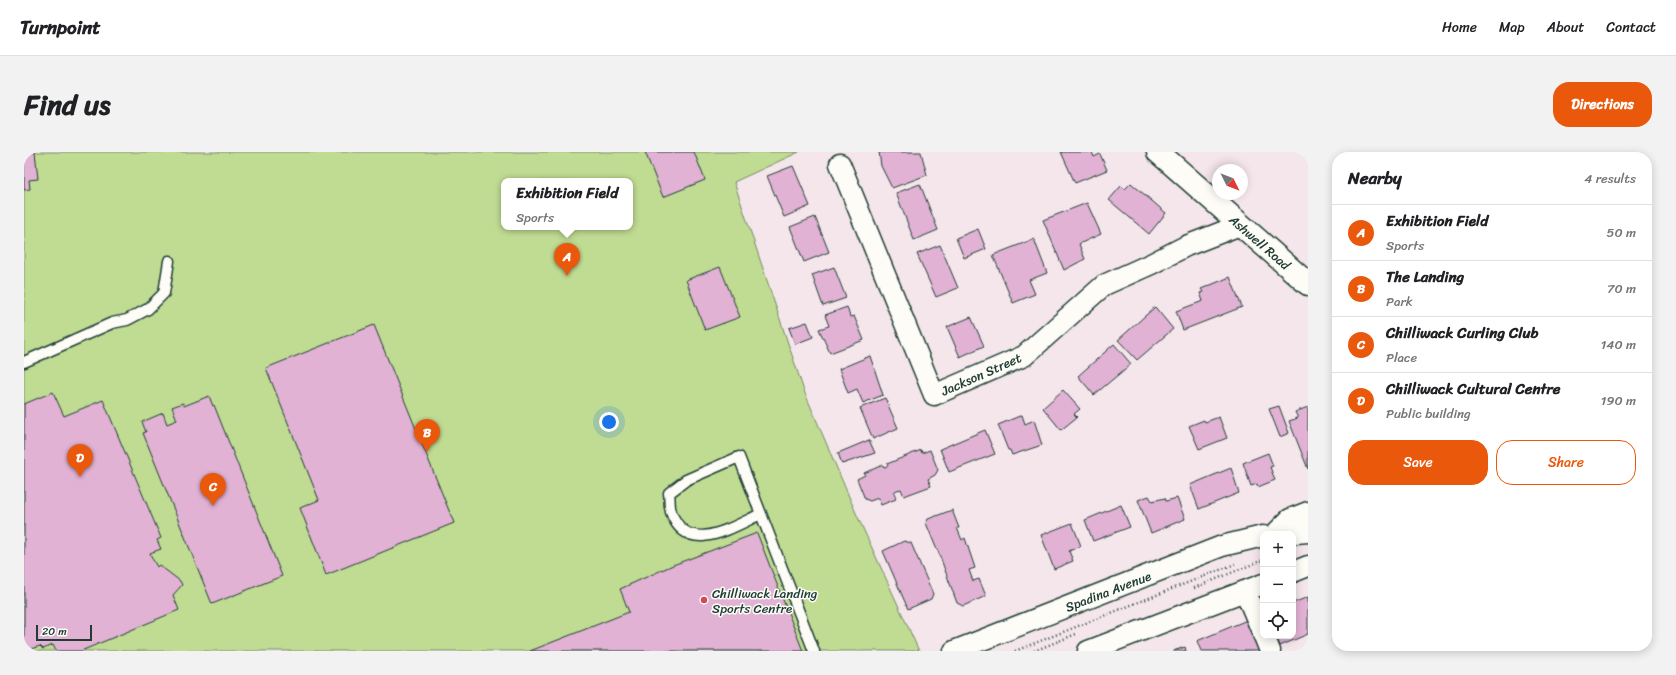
<!DOCTYPE html>
<html lang="en">
<head>
<meta charset="utf-8">
<style>
  :root { --surface:#fff; --page:#f2f2f2; --text:#202124; --muted:#757577; --line:#e0e0e0; --accent:#ea580c }
  body { margin:0; font-family:Sriracha,sans-serif; background:var(--page); color:var(--text) }
  .controls { position:absolute; right:12px; bottom:12px; display:grid; overflow:hidden; border-radius:8px; box-shadow:0 2px 10px #0003 }
  .controls button { width:36px; height:36px; display:grid; place-items:center; padding:0; border:0; border-bottom:1px solid var(--line); background:var(--surface); color:var(--text); font:20px sans-serif }
  .compass { position:absolute; left:1188px; top:12px; width:36px; height:36px; border-radius:50%; background:var(--surface); box-shadow:0 2px 10px #0003; rotate:132deg }
  .scale { position:absolute; left:12px; bottom:10px; width:56px; box-sizing:border-box; padding-left:4px; border:2px solid #1f3d34; border-top:0; font-size:11px; line-height:14px; white-space:nowrap; color:#1f3d34; -webkit-text-stroke:3px #fdfcf7; paint-order:stroke }
  .you { position:absolute; left:585px; top:270px; width:14px; height:14px; margin:-10px; border:3px solid #fff; border-radius:50%; background:#1a73e8; box-shadow:0 0 0 6px #1a73e833 }
  .badge { display:grid; place-items:center; width:26px; height:26px; border-radius:50%; background:var(--accent); color:#fff; font-size:13px; font-weight:700 }
  .pin { position:absolute; translate:-50% -33px; filter:drop-shadow(0 1px 2px #0008) }
  .pin::after { content:''; position:absolute; top:21px; width:14px; height:12px; background:inherit; clip-path:polygon(0 0,100% 0,50% 100%) }
  .popup { position:absolute; left:477px; top:26px; width:132px; height:52px; box-sizing:border-box; display:grid; place-content:center; border-radius:8px; background:var(--surface); filter:drop-shadow(0 1px 3px #0005); font-size:13px; white-space:nowrap; color:var(--muted) }
  .popup b { font-size:15px; color:var(--text) }
  .popup::after { content:''; position:absolute; left:50%; top:100%; margin-left:-8px; border:8px solid transparent; border-top-color:var(--surface) }
  .list { margin:0; padding:0; list-style:none }
  h2 { display:flex; justify-content:space-between; align-items:center; height:52px; margin:0; padding:0 16px; font-size:17px }
  h2 small { font-size:13px; font-weight:400; color:var(--muted) }
  .list li { display:grid; grid-template-columns:26px 1fr auto; gap:12px; align-items:center; box-sizing:border-box; height:56px; padding:0 16px; border-top:1px solid var(--line) }
  .list b { display:block; font-size:15px; white-space:nowrap }
  .list p { margin:0; font-size:13px; white-space:nowrap; color:var(--muted) }
  .list em { font-size:13px; font-style:normal; color:var(--muted) }
  .actions { display:flex; gap:8px; padding:12px 16px }
  .actions a { flex:1; padding:9px 0; border:1px solid var(--accent); border-radius:16px; text-align:center; font-size:14px; color:var(--accent) }
  .actions .main { background:var(--accent); color:#fff }
  .icon { flex:none; width:22px; height:22px; fill:none; stroke:currentColor; stroke-width:2; stroke-linecap:round; stroke-linejoin:round }
  .map { position:relative; flex:none; width:1284px; height:499px; overflow:hidden; border-radius:16px }
  header { display:flex; align-items:center; gap:24px; box-sizing:border-box; height:56px; padding:0 20px; background:var(--surface); border-bottom:1px solid var(--line) }
  header strong { font-size:19px }
  nav { display:flex; gap:22px; margin-inline-start:auto; font-size:14px }
  .intro { display:flex; align-items:center; justify-content:space-between; box-sizing:border-box; height:96px; padding:0 24px }
  h1 { margin:0; font-size:28px }
  .button { padding:10px 18px; border-radius:16px; background:var(--accent); color:#fff; font-size:14px; font-weight:700 }
  main { display:flex; gap:24px; padding:0 24px }
  aside { flex:1; background:var(--surface); border-radius:16px; box-shadow:0 2px 10px #0003 }
  .map>svg:first-child { display:block }
  .green { fill:#c0db92; stroke:#708c63; fill-rule:evenodd }
  .building { fill:#e1b2d4; stroke:#1f3d34 }
  .lines { fill:none; stroke-linecap:round; stroke-linejoin:round }
  .service-casing { stroke:#1f3d34; stroke-width:13 }
  .minor-casing { stroke:#1f3d34; stroke-width:23 }
  .tertiary-casing { stroke:#1f3d34; stroke-width:25 }
  .path { stroke:#1f3d34; stroke-width:2.5; stroke-dasharray:1 3; stroke-linecap:butt }
  .service { stroke:#fdfcf7; stroke-width:10 }
  .minor { stroke:#fdfcf7; stroke-width:20 }
  .tertiary { stroke:#fdfcf7; stroke-width:22 }
  .poi-dot { fill:#d1495b; stroke:#fdfcf7; stroke-width:1.5 }
  .labels { text-anchor:middle; stroke-width:3; stroke-linejoin:round; paint-order:stroke }
  .street-label { font-size:13px; fill:#1f3d34; stroke:#fdfcf7 }
  .poi-label { font-size:13px; fill:#1f3d34; stroke:#fdfcf7; text-anchor:start }
</style>
</head>
<body>
<header>
<strong>Turnpoint</strong>
<nav><a>Home</a><a>Map</a><a>About</a><a>Contact</a></nav>
</header>
<div class="intro"><h1>Find us</h1><a class="button">Directions</a></div>
<main>
<div class="map">
<svg width="1284" height="499" viewBox="0 0 1284 499">
  <rect width="100%" height="100%" fill="#f5e6ec"/>
  <filter id="ink" filterUnits="userSpaceOnUse"><feTurbulence type="fractalNoise" baseFrequency=".025" numOctaves="2"/><feDisplacementMap in="SourceGraphic" scale="8" xChannelSelector="R" yChannelSelector="G"/><feConvolveMatrix kernelMatrix="1 2 1 2 8 2 1 2 1" color-interpolation-filters="sRGB"/></filter>
  <g filter="url(#ink)">
    <path class="green" d="M0,0H775L710,30L780,239L832,361L895,499H0ZM480,29H606V75H480Z"/>
    <g class="building">
      <polygon points="0,0 11,0 14,27 5,28 6,37 0,38"/>
      <polygon points="621,0 670,0 681,28 639,45"/>
      <polygon points="855,0 897,0 903,23 868,36 857,14"/>
      <polygon points="1037,0 1068,0 1070,5 1076,2 1083,18 1051,31"/>
      <polygon points="769,14 786,54 760,65 743,24"/>
      <polygon points="1107,31 1142,61 1125,82 1085,48 1097,34 1101,37"/>
      <polygon points="896,32 914,78 890,88 872,41"/>
      <polygon points="1063,51 1077,82 1055,92 1061,107 1040,118 1019,68"/>
      <polygon points="791,65 805,100 780,110 766,75"/>
      <polygon points="954,77 962,97 940,106 932,86"/>
      <polygon points="1010,87 1023,121 1005,128 1011,142 989,151 969,103"/>
      <polygon points="916,93 934,136 912,145 893,102"/>
      <polygon points="696,115 716,165 681,178 662,128"/>
      <polygon points="810,115 822,146 799,154 788,123"/>
      <polygon points="1206,125 1218,155 1159,178 1152,159 1179,149 1176,141 1179,140 1177,137"/>
      <polygon points="823,155 826,165 830,164 840,188 806,201 795,177 805,174 801,163"/>
      <polygon points="1131,155 1149,177 1113,208 1094,188"/>
      <polygon points="947,165 960,194 936,205 923,175"/>
      <polygon points="783,170 789,185 771,192 765,176"/>
      <polygon points="350,173 430,371 302,423 276,356 295,348 242,216"/>
      <polygon points="1090,192 1107,212 1070,243 1054,224"/>
      <polygon points="846,204 859,243 839,251 833,237 824,241 815,217"/>
      <polygon points="1039,238 1056,257 1050,262 1053,265 1037,278 1019,256"/>
      <polygon points="29,240 40,264 79,248 137,386 133,388 137,397 126,401 128,406 133,415 135,413 156,429 158,433 149,443 155,458 57,499 32,499 29,493 19,497 16,494 0,499 0,252"/>
      <polygon points="185,244 189,254 190,253 258,424 188,452 119,281 122,280 118,270 139,261 143,272 153,268 148,255 159,251 160,254"/>
      <polygon points="861,246 874,276 849,287 836,256"/>
      <polygon points="1255,254 1265,281 1256,285 1245,257"/>
      <polygon points="1284,255 1284,317 1265,269 1274,266 1271,260"/>
      <polygon points="998,263 1001,272 1010,268 1018,293 988,303 986,298 984,298 974,273"/>
      <polygon points="1195,265 1203,286 1175,297 1165,274 1180,268 1181,270"/>
      <polygon points="961,278 971,302 925,320 916,297"/>
      <polygon points="845,288 851,301 818,312 814,301"/>
      <polygon points="897,298 898,301 906,298 914,318 911,323 904,327 907,334 880,344 877,337 873,338 870,340 872,347 857,353 854,346 846,349 841,347 833,327 841,323 840,321 859,313 860,315 864,314 863,312"/>
      <polygon points="1244,301 1249,314 1246,315 1251,328 1234,335 1233,332 1227,334 1219,311"/>
      <polygon points="1207,316 1215,341 1175,357 1166,333"/>
      <polygon points="1125,344 1128,349 1141,346 1142,349 1153,346 1161,367 1127,381 1114,348"/>
      <polygon points="1097,353 1106,375 1069,389 1061,368"/>
      <polygon points="928,358 935,376 933,376 938,388 941,386 951,416 945,418 949,429 955,427 962,444 939,454 933,451 914,399 913,398 902,371 904,367"/>
      <polygon points="1048,371 1057,394 1045,399 1049,409 1030,417 1017,383"/>
      <polygon points="733,381 779,499 506,499 605,460 596,437 649,413"/>
      <polygon points="880,389 887,391 909,442 907,447 884,457 859,399"/>
      <polygon points="1284,445 1284,482 1256,494 1252,484 1269,484 1269,451"/>
      <polygon points="1223,468 1236,499 1177,499 1173,489"/>
      <polygon points="1161,495 1162,499 1149,499"/>
    </g>
    <g class="lines">
      <g class="service-casing">
        <g id="service">
          <polyline points="0,210 88,171 103,168 124,157 140,141 145,109"/>
          <path d="M737,362C708,375 663,405 647,360C645,354 646,347 645,341L662,328L715,305L790,499"/>
        </g>
      </g>
      <g class="minor-casing">
        <g id="minor">
          <polyline points="816,12 910,243 1000,204 1080,133 1127,112 1162,94 1216,73"/>
          <polyline points="1251,382 1266,367 1284,360"/>
          <polyline points="1259,382 1284,380"/>
          <polyline points="1269,420 1284,414"/>
          <polyline points="1221,439 1239,482"/>
          <polyline points="1240,484 1246,499"/>
          <polyline points="930,499 1198,394 1239,384"/>
          <polyline points="1064,499 1239,432"/>
        </g>
      </g>
      <g class="tertiary-casing">
        <polyline id="tertiary" points="1134,0 1284,132"/>
      </g>
      <g class="path">
        <polyline points="1170,436 1239,408"/>
        <polyline points="991,499 1211,412"/>
        <polyline points="1010,499 1052,482"/>
      </g>
      <use href="#service" class="service"/>
      <use href="#minor" class="minor"/>
      <use href="#tertiary" class="tertiary"/>
    </g>
  </g>
  <circle class="poi-dot" cx="680" cy="448" r="4"/>
  <g class="labels">
    <g class="street-label">
      <text transform="translate(1236 90) rotate(41)" y="5">Ashwell Road</text>
      <text transform="translate(957 222) rotate(-24)" y="5">Jackson Street</text>
      <text transform="translate(1084 439) rotate(-21)" y="5">Spadina Avenue</text>
    </g>
    <g class="poi-label">
      <text x="688" y="446">Chilliwack Landing<tspan x="688" dy="15">Sports Centre</tspan></text>
    </g>
  </g>
</svg>
<div class="controls">
<button>+</button>
<button>−</button>
<button><svg class="icon" aria-label="locate" viewBox="0 0 24 24"><circle cx="12" cy="12" r="6"/><path d="M12 2v4M12 18v4M2 12h4M18 12h4"/></svg></button>
</div>
<svg class="compass" viewBox="-18 -18 36 36"><path d="M0-13l5 13h-10z" fill="#e53935"/><path d="M0 13l5-13h-10z" fill="#757577"/></svg>
<div class="scale">20 m</div>
<div class="you"></div>
<div class="pin badge" style="left:543px;top:124px">A</div>
<div class="popup"><b>Exhibition Field</b>Sports</div>
<div class="pin badge" style="left:403px;top:300px">B</div>
<div class="pin badge" style="left:189px;top:354px">C</div>
<div class="pin badge" style="left:56px;top:325px">D</div>
</div>
<aside>
<h2>Nearby<small>4 results</small></h2>
<ul class="list">
<li><span class="badge">A</span><div><b>Exhibition Field</b><p>Sports</p></div><em>50 m</em></li>
<li><span class="badge">B</span><div><b>The Landing</b><p>Park</p></div><em>70 m</em></li>
<li><span class="badge">C</span><div><b>Chilliwack Curling Club</b><p>Place</p></div><em>140 m</em></li>
<li><span class="badge">D</span><div><b>Chilliwack Cultural Centre</b><p>Public building</p></div><em>190 m</em></li>
</ul>
<div class="actions"><a class="main">Save</a><a>Share</a></div>
</aside>
</main>
</body>
</html>
